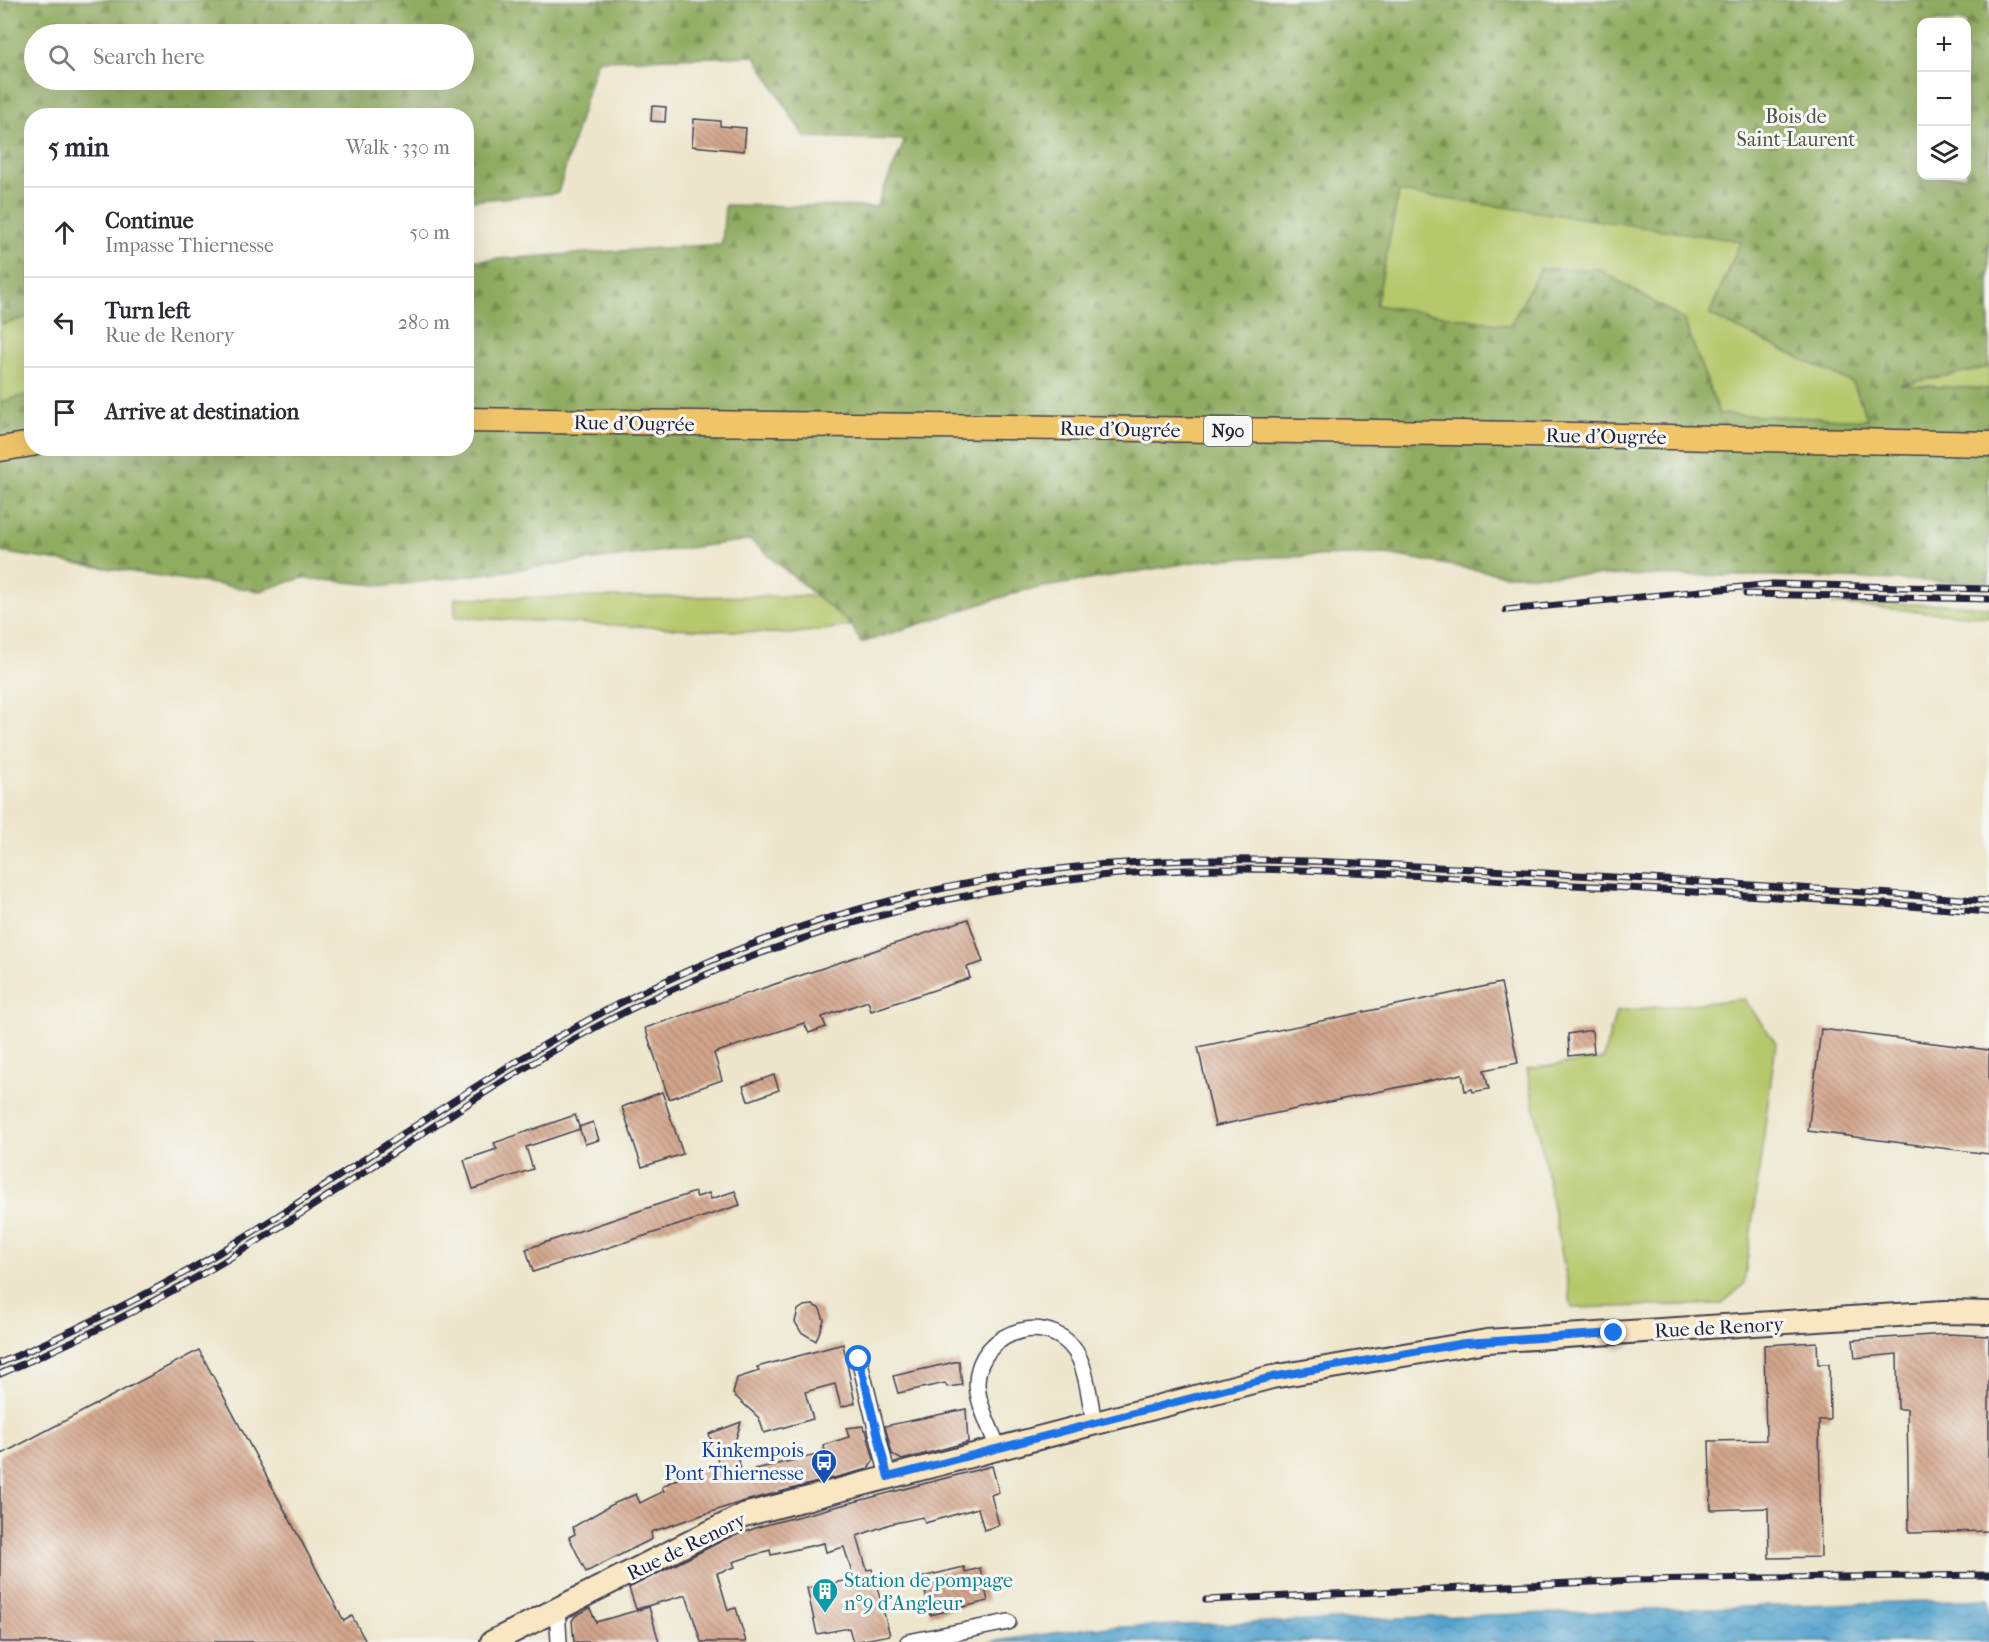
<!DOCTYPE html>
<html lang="en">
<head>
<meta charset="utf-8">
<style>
  :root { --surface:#fff; --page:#f7f7f7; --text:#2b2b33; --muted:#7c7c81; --line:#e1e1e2 }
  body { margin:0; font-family:"IM FELL French Canon",serif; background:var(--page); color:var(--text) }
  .controls { position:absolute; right:18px; top:18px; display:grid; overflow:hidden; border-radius:12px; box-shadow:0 6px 24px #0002 }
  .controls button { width:54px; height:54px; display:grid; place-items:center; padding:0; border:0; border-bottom:2px solid var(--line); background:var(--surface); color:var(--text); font:30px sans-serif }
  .stop { position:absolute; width:18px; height:18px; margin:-14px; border:4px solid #1a73e8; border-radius:50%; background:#fff }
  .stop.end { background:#1a73e8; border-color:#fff; box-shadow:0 2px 6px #0008 }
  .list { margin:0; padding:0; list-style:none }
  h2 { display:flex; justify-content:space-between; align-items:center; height:78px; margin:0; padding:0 24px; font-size:26px }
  h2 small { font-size:20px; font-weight:400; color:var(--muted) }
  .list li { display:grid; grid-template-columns:39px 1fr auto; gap:18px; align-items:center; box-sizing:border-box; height:90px; padding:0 24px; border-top:2px solid var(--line) }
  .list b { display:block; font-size:22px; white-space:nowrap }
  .list p { margin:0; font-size:20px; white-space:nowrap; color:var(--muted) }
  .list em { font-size:20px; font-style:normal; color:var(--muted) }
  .icon { flex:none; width:33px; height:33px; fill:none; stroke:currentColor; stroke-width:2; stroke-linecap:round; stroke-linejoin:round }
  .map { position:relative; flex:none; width:1989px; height:1642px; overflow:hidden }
  .search { position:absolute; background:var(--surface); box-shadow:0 6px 24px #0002; left:24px; top:24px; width:450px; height:66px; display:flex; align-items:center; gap:15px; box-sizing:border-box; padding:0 21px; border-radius:33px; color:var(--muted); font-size:22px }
  .panel { position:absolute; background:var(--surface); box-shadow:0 6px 24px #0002; left:24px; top:108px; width:450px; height:348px; border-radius:24px }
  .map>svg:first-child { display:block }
  .green { fill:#b6c86c; stroke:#6c7554; stroke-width:1.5 }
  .forest { fill:url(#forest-firs); stroke:#59674e; stroke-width:1.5; fill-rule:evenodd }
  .water { fill:url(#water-waves); stroke:#3a6284; stroke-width:1.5 }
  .building { fill:url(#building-back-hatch) }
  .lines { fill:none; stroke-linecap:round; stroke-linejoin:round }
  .street-casing { stroke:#403f51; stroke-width:18 }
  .secondary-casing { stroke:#403f51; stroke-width:26 }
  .primary-casing { stroke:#403f51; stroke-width:27 }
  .street { stroke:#fff; stroke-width:15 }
  .secondary { stroke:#f9e7c3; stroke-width:22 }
  .primary { stroke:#f0c469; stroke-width:24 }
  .rail-casing { stroke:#22223b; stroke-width:7 }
  .rail { stroke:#f6f6f2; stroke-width:4.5; stroke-dasharray:14; stroke-linecap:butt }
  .route { stroke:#1a73e8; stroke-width:8 }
  .labels { text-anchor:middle; stroke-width:6; stroke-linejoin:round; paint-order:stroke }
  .shield { fill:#f6f6f2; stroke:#626272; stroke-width:1.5 }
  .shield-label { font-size:18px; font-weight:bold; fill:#22223b }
  .park-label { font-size:20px; fill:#4e544a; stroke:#f6f6f2 }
  .street-label { font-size:20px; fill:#22223b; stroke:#f6f6f2 }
  .transit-label { font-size:20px; fill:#164399; stroke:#f6f6f2; text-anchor:end }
  .culture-label { font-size:20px; fill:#0d838f; stroke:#f6f6f2; text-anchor:start }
</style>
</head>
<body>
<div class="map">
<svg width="1989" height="1642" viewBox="0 0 1989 1642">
  <defs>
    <pattern id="forest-firs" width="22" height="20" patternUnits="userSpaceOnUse" patternTransform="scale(1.5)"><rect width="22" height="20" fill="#90ac60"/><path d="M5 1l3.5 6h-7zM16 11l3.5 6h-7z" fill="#758c50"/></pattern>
    <pattern id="water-waves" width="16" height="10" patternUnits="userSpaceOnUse" patternTransform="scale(1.5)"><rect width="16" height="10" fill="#52a3cd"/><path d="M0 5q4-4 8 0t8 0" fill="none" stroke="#4484a8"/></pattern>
    <pattern id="building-back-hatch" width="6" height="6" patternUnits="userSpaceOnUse" patternTransform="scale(1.5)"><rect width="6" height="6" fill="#d3a58b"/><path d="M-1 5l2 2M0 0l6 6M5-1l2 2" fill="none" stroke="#ab8673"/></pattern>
  </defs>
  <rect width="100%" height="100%" fill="#f6f6f2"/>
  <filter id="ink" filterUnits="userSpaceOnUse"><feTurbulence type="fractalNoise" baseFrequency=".0167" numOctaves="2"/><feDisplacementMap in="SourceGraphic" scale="12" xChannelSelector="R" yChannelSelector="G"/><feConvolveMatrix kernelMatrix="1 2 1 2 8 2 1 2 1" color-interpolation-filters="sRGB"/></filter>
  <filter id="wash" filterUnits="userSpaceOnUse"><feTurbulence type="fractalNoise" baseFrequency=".008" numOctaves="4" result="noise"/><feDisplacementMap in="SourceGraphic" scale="24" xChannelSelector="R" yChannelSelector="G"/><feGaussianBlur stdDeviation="1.35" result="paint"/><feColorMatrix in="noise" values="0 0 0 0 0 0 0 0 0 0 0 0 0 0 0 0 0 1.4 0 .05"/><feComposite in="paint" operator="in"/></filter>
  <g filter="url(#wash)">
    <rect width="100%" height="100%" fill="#ede6cc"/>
    <g class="green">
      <polygon points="1399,191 1741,241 1709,315 1853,383 1868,420 1719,414 1684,320 1540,269 1510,326 1376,305"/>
      <polygon points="31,316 31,394 0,402 0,325"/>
      <polygon points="1989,367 1989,389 1897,385"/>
      <polygon points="817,596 852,626 789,634 455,617 455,598"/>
      <polygon points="1832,604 1943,604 1989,607 1989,617"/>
      <polygon points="1744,999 1776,1043 1744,1284 1722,1304 1572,1308 1527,1069 1603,1059 1616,1011"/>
    </g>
    <path class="forest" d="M0,0H1989V367L1900,385L1989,389V583L1772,576L1505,575L1387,554L1213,559L1021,591L861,643L852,626L750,540L388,586L302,578L260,591L0,552V402L31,394L32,448H466L467,261L722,244L725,205L876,207L905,140L804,137L755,56L597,60L558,193L467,201L466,116H32L31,316L0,325ZM1922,22H1966V176H1922ZM34,34H464V80H34ZM1399,192L1741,241L1709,315L1853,383L1868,420L1719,414L1684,320L1599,269H1540L1510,326L1376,305Z"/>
    <polygon class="water" points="1989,1599 1989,1642 989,1642 1089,1628"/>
    <g id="blocks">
      <g class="building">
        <polygon points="652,106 666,107 665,122 651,121"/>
        <polygon points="694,119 720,121 720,126 746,128 744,151 692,146"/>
        <polygon points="968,919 983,962 967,967 970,978 871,1011 868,1001 822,1017 826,1027 809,1033 804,1023 714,1053 722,1080 669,1099 645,1028"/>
        <polygon points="1501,983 1518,1063 1484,1070 1489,1089 1473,1092 1472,1089 1465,1091 1462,1074 1215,1126 1198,1047"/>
        <polygon points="1821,1029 1989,1050 1989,1154 1808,1131"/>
        <polygon points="1592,1030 1594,1053 1569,1056 1568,1034"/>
        <polygon points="774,1075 779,1090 748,1101 743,1086"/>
        <polygon points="662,1092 683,1154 642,1167 622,1107"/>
        <polygon points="575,1115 580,1129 526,1147 533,1169 473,1189 464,1160 497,1149 494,1143"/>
        <polygon points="593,1122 599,1140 585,1144 579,1127"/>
        <polygon points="735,1191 740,1205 533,1272 526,1249 695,1192 697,1197 709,1193 711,1199"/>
        <polygon points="813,1305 820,1309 824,1320 816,1341 801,1332 795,1322 798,1310 804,1306"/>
        <polygon points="1948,1334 1989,1336 1989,1531 1909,1533 1907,1409 1898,1409 1897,1354 1855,1358 1853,1340"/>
        <polygon points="1817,1342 1818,1364 1829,1364 1830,1420 1819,1420 1821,1557 1769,1558 1768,1508 1711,1510 1709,1441 1766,1440 1764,1345"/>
        <polygon points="843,1344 855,1403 841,1407 835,1384 805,1392 813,1419 764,1433 759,1418 733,1394 737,1378 759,1371 757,1367"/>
        <polygon points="199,1350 344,1621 352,1616 366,1642 0,1642 0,1455"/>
        <polygon points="959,1361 962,1385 947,1387 945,1383 898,1393 893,1376"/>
        <polygon points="966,1409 968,1442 902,1460 892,1454 885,1426"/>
        <polygon points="741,1422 734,1445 743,1476 755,1469 826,1453 823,1445 849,1437 846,1428 863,1426 864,1430 866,1430 874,1460 868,1469 741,1502 651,1532 652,1539 586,1572 569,1537 575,1534 573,1527 613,1504 636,1494 640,1503 664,1491 662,1487 672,1481 719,1464 709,1434"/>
        <polygon points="992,1466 999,1492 991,1495 999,1525 984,1530 978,1508 925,1523 923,1517 890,1524 857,1536 867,1570 872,1569 890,1635 853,1642 849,1628 817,1634 807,1588 854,1579 844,1547 826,1552 824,1543 771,1555 770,1550 733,1562 735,1567 717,1573 728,1610 736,1608 746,1642 701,1642 686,1595 636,1609 629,1588 726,1539 758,1527"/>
        <polygon points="964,1567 965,1572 980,1568 988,1601 930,1615 922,1577"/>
        <polygon points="649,1607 659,1642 574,1642 572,1621 575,1616 590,1608 596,1622"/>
      </g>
    </g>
  </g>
  <g filter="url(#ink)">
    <use href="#blocks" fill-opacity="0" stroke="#403f51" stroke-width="1.5"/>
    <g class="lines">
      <g class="street-casing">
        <g id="street">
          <polyline points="859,1359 888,1477"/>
          <path d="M998,1448C991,1429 977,1403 977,1383C978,1328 1057,1307 1080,1360C1088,1378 1090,1403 1094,1422"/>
          <polyline points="557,1609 559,1642"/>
          <polyline points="908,1642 1008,1622"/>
        </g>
      </g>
      <g class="secondary-casing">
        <polyline id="secondary" points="492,1642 744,1515 1272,1377 1487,1341 1945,1312 1989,1313"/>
      </g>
      <g class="primary-casing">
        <g id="primary">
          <polyline points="466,420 1529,434 1989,444"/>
          <polyline points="0,449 32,444"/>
        </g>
      </g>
      <use href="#street" class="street"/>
      <use href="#secondary" class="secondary"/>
      <use href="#primary" class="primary"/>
      <g class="rail-casing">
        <g id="rail">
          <polyline points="1746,594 1989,599"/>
          <polyline points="1506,610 1773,584 1989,589"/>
          <path d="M0,1363C88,1325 173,1283 254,1231C389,1146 516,1051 661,983C809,913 979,870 1142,862C1276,855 1411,866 1544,873C1693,882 1841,889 1989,901"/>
          <path d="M0,1374C88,1336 173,1294 254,1243C393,1158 521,1057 671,990C848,910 1043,869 1237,869C1343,869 1449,878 1555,884C1700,892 1845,900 1989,912"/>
          <polyline points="1206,1600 1635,1580 1989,1575"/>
        </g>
      </g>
      <use href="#rail" class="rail"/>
    </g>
  </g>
  <g class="lines" filter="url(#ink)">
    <polyline class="route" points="859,1359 888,1477 1272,1377 1465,1343 1614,1333"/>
  </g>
  <defs>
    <g id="bus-pin" transform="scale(1.35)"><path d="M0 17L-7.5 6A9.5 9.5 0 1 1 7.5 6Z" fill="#1a4fb4" stroke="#f6f6f2"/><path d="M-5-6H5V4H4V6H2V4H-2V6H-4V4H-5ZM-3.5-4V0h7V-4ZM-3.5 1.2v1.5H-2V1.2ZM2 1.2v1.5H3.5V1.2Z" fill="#fff"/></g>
    <g id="building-pin" transform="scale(1.35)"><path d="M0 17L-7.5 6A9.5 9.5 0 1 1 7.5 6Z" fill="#0f9aa8" stroke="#f6f6f2"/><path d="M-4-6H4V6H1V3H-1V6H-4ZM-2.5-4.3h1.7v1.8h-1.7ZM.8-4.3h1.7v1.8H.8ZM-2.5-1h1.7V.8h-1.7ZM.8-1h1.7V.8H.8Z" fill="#fff"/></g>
  </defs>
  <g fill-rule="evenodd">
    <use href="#bus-pin" x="824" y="1462"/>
    <use href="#building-pin" x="825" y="1591"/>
  </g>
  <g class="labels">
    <rect class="shield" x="1204" y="416" width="48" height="30" rx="4.5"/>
    <g class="shield-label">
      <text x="1228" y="437">N90</text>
    </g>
    <g class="park-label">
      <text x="1796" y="123">Bois de<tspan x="1796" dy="23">Saint-Laurent</tspan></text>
    </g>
    <g class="street-label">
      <text transform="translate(634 423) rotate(1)" y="7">Rue d'Ougrée</text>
      <text transform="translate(1120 429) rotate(1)" y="7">Rue d'Ougrée</text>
      <text transform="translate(1606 436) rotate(1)" y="7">Rue d'Ougrée</text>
      <text transform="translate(1719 1327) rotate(-3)" y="7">Rue de Renory</text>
      <text transform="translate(686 1546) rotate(-26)" y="7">Rue de Renory</text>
    </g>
    <g class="transit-label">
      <text x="804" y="1457">Kinkempois<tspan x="804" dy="23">Pont Thiernesse</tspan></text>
    </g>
    <g class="culture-label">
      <text x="844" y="1587">Station de pompage<tspan x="844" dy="23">n°9 d'Angleur</tspan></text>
    </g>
  </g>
</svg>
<div class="controls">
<button>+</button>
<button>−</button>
<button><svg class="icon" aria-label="layers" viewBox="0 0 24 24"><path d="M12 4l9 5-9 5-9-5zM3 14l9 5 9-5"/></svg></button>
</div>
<div class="stop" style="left:859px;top:1359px"></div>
<div class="stop end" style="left:1614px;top:1333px"></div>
<div class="search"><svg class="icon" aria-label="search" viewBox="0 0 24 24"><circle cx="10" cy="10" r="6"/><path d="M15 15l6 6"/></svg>Search here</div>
<section class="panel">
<h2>5 min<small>Walk · 330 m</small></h2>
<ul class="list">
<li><svg class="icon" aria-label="ahead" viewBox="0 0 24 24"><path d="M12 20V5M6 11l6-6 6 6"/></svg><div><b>Continue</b><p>Impasse Thiernesse</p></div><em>50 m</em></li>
<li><svg class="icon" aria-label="left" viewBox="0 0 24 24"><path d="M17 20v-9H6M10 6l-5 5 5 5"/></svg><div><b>Turn left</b><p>Rue de Renory</p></div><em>280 m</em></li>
<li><svg class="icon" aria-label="arrive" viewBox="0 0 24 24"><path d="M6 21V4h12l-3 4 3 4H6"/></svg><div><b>Arrive at destination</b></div></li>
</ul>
</section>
</div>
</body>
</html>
